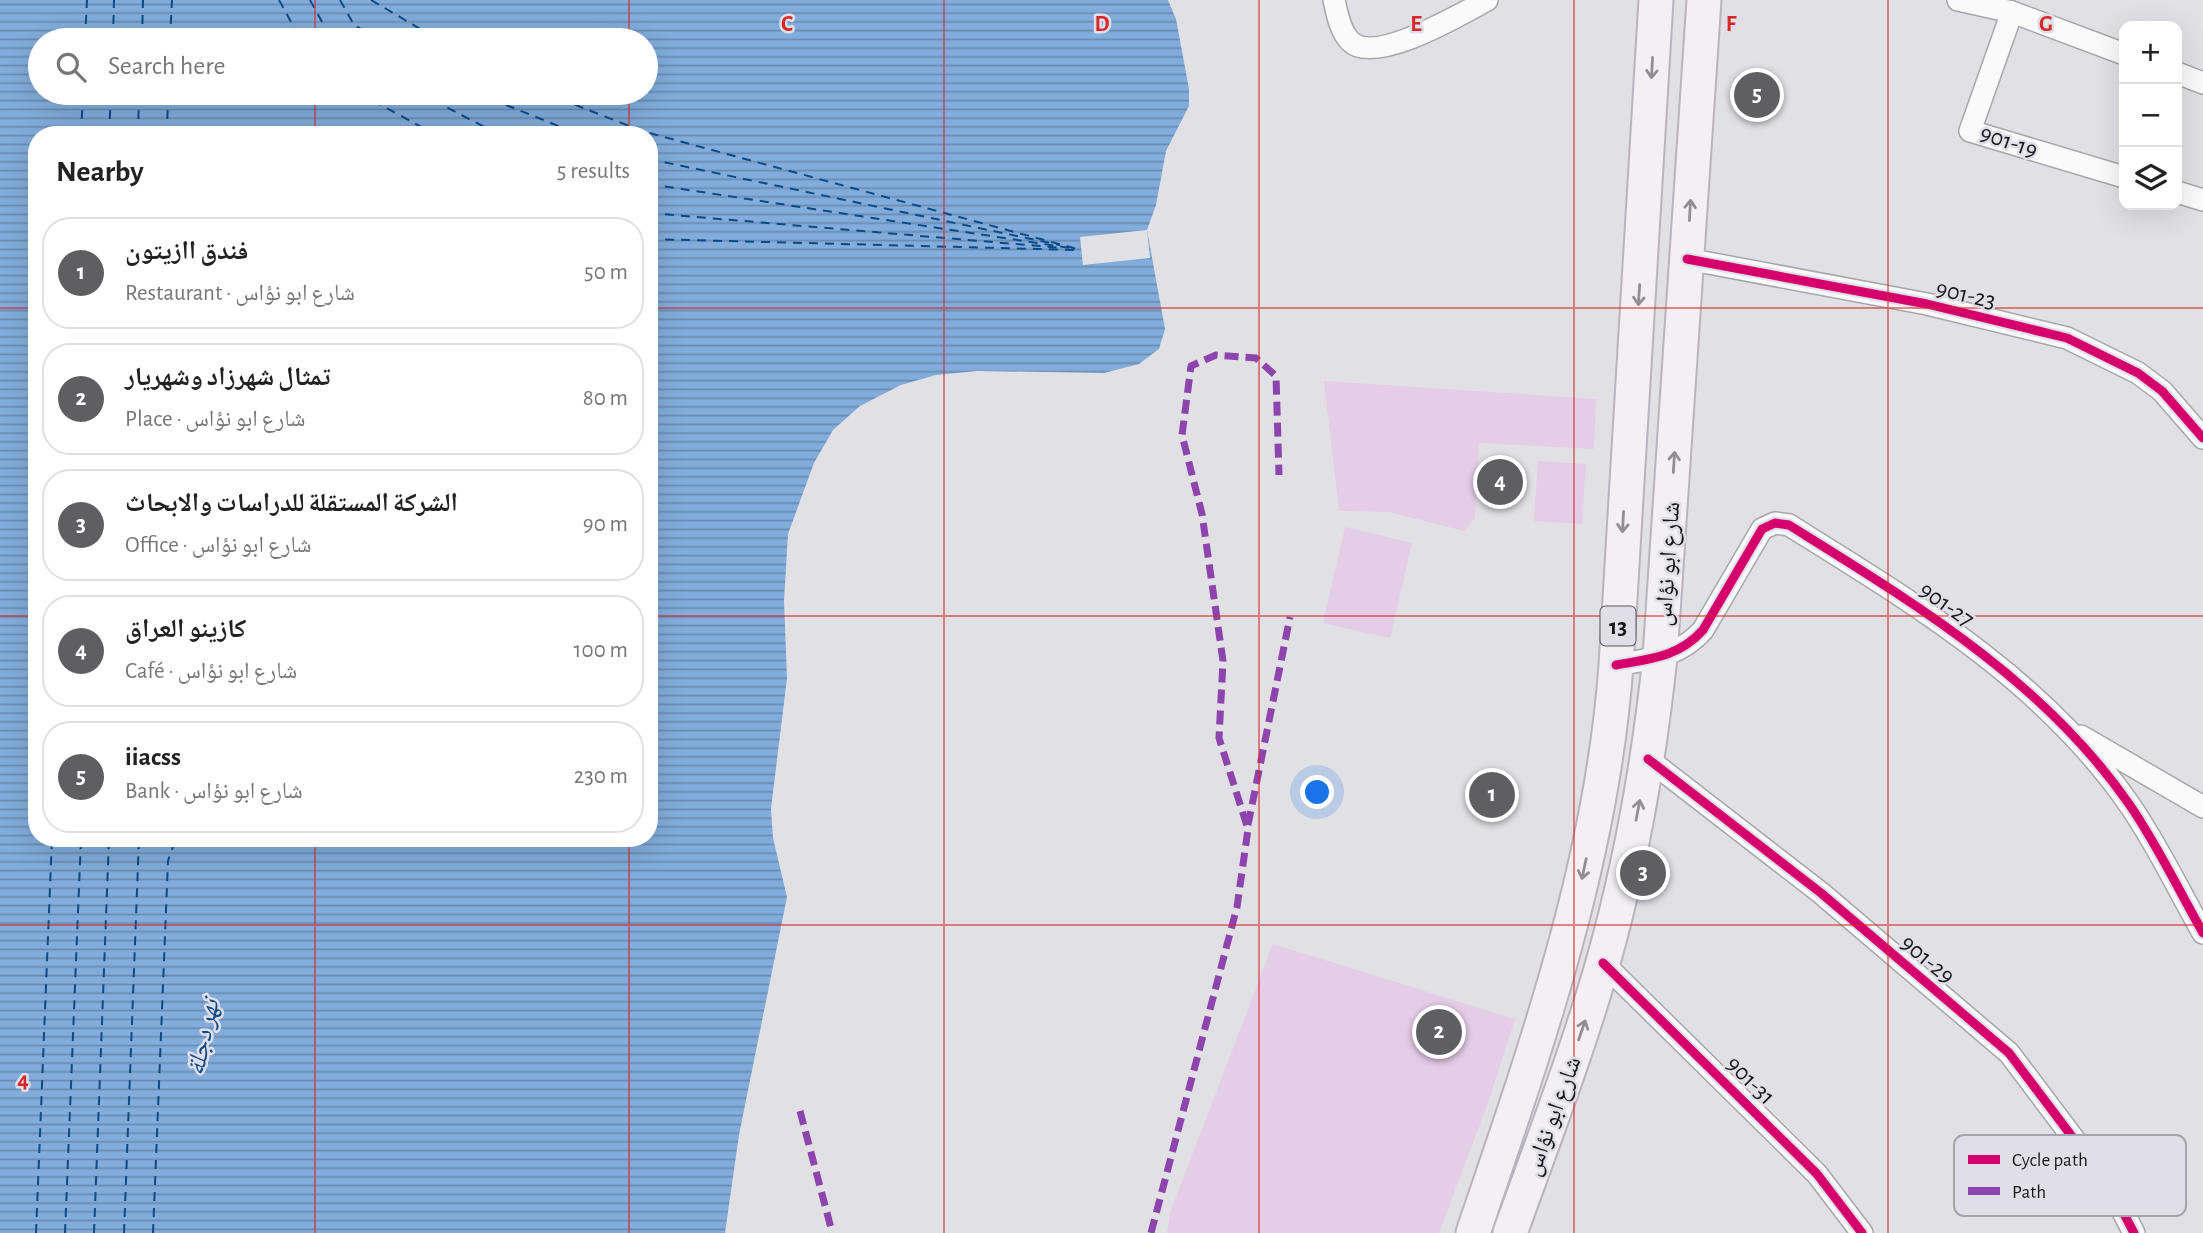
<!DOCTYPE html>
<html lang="en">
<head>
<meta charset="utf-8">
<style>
  :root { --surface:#fff; --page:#f6f6f6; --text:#222; --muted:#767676; --line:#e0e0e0; --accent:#5f5f62 }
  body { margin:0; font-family:"Alegreya Sans","Noto Naskh Arabic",sans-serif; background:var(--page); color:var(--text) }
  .controls { position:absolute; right:21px; top:21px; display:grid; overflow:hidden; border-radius:14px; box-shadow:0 7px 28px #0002 }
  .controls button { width:63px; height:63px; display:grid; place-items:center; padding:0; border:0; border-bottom:2px solid var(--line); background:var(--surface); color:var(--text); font:35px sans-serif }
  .you { position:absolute; left:1318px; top:793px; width:24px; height:24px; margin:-18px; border:5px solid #fff; border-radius:50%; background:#1a73e8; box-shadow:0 0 0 10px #1a73e833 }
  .badge { display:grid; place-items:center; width:46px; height:46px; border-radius:50%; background:var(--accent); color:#fff; font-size:23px; font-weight:700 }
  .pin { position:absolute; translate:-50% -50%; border:4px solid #fff; box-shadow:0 2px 7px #0006 }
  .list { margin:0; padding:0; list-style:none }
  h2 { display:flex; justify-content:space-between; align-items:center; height:91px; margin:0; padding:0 28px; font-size:30px }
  h2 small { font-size:23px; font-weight:400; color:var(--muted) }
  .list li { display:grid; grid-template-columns:46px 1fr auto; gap:21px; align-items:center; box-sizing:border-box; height:112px; margin:0 14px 14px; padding:0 14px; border:2px solid var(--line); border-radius:28px }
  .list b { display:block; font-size:26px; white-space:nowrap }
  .list p { margin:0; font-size:23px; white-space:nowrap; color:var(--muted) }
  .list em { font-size:23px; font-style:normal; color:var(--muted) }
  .icon { flex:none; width:38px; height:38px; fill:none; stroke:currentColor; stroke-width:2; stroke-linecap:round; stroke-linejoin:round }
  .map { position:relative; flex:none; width:2203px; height:1233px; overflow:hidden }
  .search { position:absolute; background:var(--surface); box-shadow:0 7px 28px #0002; left:28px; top:28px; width:630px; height:77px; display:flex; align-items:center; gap:18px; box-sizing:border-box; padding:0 24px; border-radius:38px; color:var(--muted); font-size:26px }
  .panel { position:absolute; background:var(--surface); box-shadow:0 7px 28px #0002; left:28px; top:126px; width:630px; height:721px; border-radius:28px }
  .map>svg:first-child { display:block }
  .green { fill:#e5cce7 }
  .water { fill:url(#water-rules); fill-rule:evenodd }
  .pier { fill:#e1e1e5 }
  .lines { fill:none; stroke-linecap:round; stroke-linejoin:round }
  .ferry { stroke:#0c4b88; stroke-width:2; stroke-dasharray:9 7; stroke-linecap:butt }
  .street-casing { stroke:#a7a7aa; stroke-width:24 }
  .primary-casing { stroke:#b8b3bd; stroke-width:37 }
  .street { stroke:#fafafb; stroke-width:21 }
  .primary { stroke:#f3f0f5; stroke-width:33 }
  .quiet { stroke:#8e44ad; stroke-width:7; stroke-dasharray:14 7; stroke-linecap:butt }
  .cycleway-casing { stroke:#e0dfe7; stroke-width:13 }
  .cycleway { stroke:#d6006c; stroke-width:9 }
  .oneway { stroke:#918f93 }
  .grid { fill:none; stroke:#d62828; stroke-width:2; stroke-opacity:0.55 }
  .labels { text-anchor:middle; stroke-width:5; stroke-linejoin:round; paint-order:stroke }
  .shield { fill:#e0dfe7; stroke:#555459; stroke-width:2 }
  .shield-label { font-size:23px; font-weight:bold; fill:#19191c }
  .street-label { font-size:24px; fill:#19191c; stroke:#e0dfe7 }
  .water-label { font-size:26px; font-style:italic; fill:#0c4b88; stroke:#e0dfe7 }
  .key { fill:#e0dfe7; stroke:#a4a4aa; stroke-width:2 }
  .key-label { font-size:19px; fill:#19191c }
  .grid-label { font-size:23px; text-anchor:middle; font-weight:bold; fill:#d62828; stroke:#e0dfe7; stroke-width:5; stroke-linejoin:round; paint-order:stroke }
</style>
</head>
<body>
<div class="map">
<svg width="2203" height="1233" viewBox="0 0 2203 1233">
  <defs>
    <pattern id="water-rules" width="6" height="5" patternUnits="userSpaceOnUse" patternTransform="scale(1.75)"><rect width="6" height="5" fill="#82acdb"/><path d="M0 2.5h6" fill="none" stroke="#6a8bb1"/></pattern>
  </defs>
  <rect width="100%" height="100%" fill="#e1e1e5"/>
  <g class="green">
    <polygon points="1324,381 1596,399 1594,449 1479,443 1475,518 1464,531 1389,512 1339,511"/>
    <polygon points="1538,461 1586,464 1582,524 1534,521"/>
    <polygon points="1345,527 1412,543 1390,638 1323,623"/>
    <polygon points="1273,944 1515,1019 1488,1103 1439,1233 1167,1233 1171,1210"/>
  </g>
  <path class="water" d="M0,0H1168L1176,19L1189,89V106L1166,151L1156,205L1147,230L1165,329L1159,349L1139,364L1104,373L977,371L936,375L901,385L860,406L833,430L814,463L788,534L784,601L787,678L771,809L773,838L787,897L739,1135L725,1233H0ZM40,40H646V93H40ZM37,135H649V838H37Z"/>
  <polygon class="pier" points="1147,230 1150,258 1083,265 1080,237"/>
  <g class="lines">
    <g class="ferry">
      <polyline points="279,0 301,40"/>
      <polyline points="310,0 332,40"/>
      <polyline points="340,0 354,25 381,40"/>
      <polyline points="371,0 439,40"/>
      <polyline points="85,40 87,0"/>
      <polyline points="113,40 114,0"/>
      <polyline points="142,40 143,0"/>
      <polyline points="170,40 172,0"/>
      <polyline points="359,93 436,135"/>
      <polyline points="419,93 500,135"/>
      <polyline points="476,93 581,135"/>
      <polyline points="545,93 642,131 1081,250"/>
      <polyline points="81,135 83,93"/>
      <polyline points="109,135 111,93"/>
      <polyline points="138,135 139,93"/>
      <polyline points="167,135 168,93"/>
      <polyline points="649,159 1060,245"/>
      <polyline points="649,184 1070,248"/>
      <polyline points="649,213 1063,248"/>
      <polyline points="649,239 1077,250"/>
      <polyline points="36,1233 52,838"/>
      <polyline points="65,1233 81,838"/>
      <polyline points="94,1233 109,838"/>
      <polyline points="124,1233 139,838"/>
      <polyline points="153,1233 168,861 176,838"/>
    </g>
    <g class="street-casing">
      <g id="street">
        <path d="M1334,0C1337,13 1340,31 1350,41C1374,66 1461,14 1487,0"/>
        <polyline points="1958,0 2012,12 2124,54"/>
        <polyline points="2012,12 1970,131 2124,177"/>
        <polyline points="2177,73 2203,83"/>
        <polyline points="2177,192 2203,200"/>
        <polyline points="1687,259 1927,304 2067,338 2138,373 2162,391 2203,438"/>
        <path d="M1616,665C1650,659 1679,657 1703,630L1762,529L1775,523L1789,525C1914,603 2043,680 2129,804C2157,844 2179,891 2203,933"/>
        <polyline points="2081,736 2203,807"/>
        <polyline points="1648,759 1821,893 2009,1053 2110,1187 2134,1233"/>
        <polyline points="1603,963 1817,1174 1862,1233"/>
      </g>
    </g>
    <g class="primary-casing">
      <g id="primary">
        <path d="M1473,1233C1536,1048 1602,861 1616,665L1656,0"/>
        <path d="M1510,1233C1542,1144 1576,1056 1602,966C1631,865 1649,761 1660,657L1704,0"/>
      </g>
    </g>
    <use href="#street" class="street"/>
    <use href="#primary" class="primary"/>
    <g class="quiet">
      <polyline points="1248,825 1290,617"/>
      <polyline points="800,1111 831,1228 830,1233"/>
      <polyline points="1151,1233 1237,907 1248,829 1219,738 1223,661 1202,514 1182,435 1191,366 1216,355 1256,358 1276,376 1279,475"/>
    </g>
    <g class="cycleway-casing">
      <g id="cycleway">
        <polyline points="1687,259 1927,304 2067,338 2138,373 2162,391 2203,438"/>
        <path d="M1616,665C1650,659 1679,657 1703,630L1762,529L1775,523L1789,525C1914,603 2043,680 2129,804C2157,844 2179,891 2203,933"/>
        <polyline points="1648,759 1821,893 2009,1053 2110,1187 2134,1233"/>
        <polyline points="1603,963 1817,1174 1862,1233"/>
      </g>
    </g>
    <use href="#cycleway" class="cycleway"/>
  </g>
  <defs><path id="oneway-shaft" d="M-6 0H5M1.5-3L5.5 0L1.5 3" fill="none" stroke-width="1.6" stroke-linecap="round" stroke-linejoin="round" transform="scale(1.75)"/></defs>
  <g class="oneway">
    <use href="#oneway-shaft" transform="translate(1652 68) rotate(93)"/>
    <use href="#oneway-shaft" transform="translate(1690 210) rotate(-87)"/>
    <use href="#oneway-shaft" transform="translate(1639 295) rotate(94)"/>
    <use href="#oneway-shaft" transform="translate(1674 462) rotate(-86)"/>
    <use href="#oneway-shaft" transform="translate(1623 522) rotate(93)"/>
    <use href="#oneway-shaft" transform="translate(1638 810) rotate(-79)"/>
    <use href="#oneway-shaft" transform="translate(1584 869) rotate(102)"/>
    <use href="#oneway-shaft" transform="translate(1582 1030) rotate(-71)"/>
  </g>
  <path class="grid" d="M315,0V40M629,0V40M944,0V1233M1259,0V1233M1574,0V1233M1888,0V1233M315,93V135M629,93V135M0,308H37M649,308H2203M0,616H37M649,616H2203M315,838V1233M629,838V1233M0,925H2203"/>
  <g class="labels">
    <rect class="shield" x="1600.5" y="606.5" width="35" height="39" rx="5"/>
    <g class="shield-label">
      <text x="1618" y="634">13</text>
    </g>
    <g class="street-label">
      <text transform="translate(2009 141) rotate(19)" y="8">901-19</text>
      <text transform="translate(1966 294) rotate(13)" y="8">901-23</text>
      <text transform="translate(1667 564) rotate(-86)" y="8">شارع ابو نؤاس</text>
      <text transform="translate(1947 604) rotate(35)" y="8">901-27</text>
      <text transform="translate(1928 959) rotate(40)" y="8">901-29</text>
      <text transform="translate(1751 1080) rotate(45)" y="8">901-31</text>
      <text transform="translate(1552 1116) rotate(-70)" y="8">شارع ابو نؤاس</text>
    </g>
    <g class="water-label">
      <text transform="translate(202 1037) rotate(-78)" y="9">نهر دجلة</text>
    </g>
  </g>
  <rect x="1954" y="1135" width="232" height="81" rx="10" class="key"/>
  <rect x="1968" y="1155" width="32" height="9" fill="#d6006c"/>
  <rect x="1968" y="1187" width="32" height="8" fill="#8e44ad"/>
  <g class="key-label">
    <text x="2012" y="1166">Cycle path</text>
    <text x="2012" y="1198">Path</text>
  </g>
  <g class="grid-label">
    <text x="787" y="31">C</text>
    <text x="1102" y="31">D</text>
    <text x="1416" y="31">E</text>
    <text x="1731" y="31">F</text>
    <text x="2046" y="31">G</text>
    <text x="23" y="1087">4</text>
  </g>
</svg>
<div class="controls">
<button>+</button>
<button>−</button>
<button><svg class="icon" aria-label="layers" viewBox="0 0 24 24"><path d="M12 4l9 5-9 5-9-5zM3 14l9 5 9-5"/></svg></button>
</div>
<div class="you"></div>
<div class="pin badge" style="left:1492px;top:795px">1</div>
<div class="pin badge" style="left:1439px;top:1032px">2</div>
<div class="pin badge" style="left:1643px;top:873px">3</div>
<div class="pin badge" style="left:1500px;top:482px">4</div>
<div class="pin badge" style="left:1757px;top:95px">5</div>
<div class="search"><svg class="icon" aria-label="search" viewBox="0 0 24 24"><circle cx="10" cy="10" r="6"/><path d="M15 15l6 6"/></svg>Search here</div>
<section class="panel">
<h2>Nearby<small>5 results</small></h2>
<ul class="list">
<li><span class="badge">1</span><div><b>فندق اازيتون</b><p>Restaurant · شارع ابو نؤاس</p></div><em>50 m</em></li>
<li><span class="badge">2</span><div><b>تمثال شهرزاد وشهريار</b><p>Place · شارع ابو نؤاس</p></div><em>80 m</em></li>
<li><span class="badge">3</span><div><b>الشركة المستقلة للدراسات والابحاث</b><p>Office · شارع ابو نؤاس</p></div><em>90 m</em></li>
<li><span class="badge">4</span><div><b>كازينو العراق</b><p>Café · شارع ابو نؤاس</p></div><em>100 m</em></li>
<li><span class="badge">5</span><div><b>iiacss</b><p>Bank · شارع ابو نؤاس</p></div><em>230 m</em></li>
</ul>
</section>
</div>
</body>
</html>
